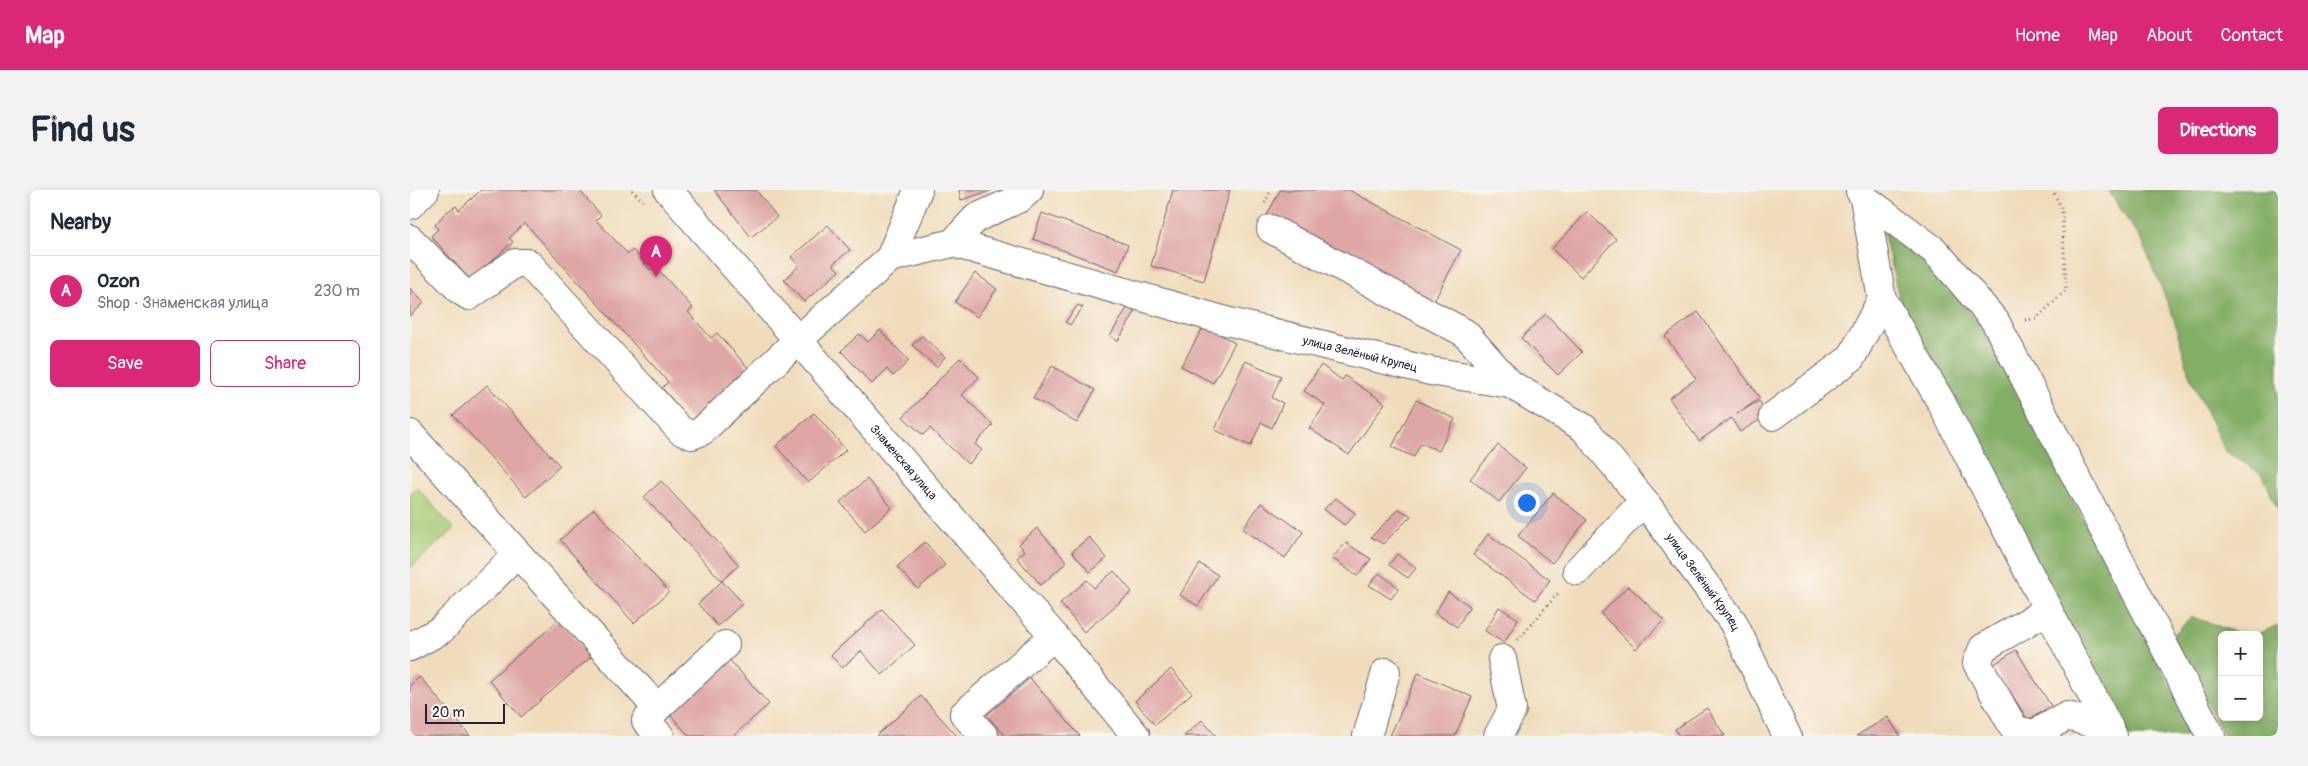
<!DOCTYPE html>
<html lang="en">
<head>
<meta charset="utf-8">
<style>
  :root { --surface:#fff; --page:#f2f2f3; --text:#1f2937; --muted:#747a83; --line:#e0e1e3; --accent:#db2777 }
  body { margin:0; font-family:Pangolin,sans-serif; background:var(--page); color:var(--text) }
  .controls { position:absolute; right:15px; bottom:15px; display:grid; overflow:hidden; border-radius:8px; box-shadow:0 2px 8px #0003 }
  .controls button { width:45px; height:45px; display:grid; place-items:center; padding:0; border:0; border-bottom:1px solid var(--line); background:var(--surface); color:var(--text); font:25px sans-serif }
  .scale { position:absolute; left:15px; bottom:12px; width:80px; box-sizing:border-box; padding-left:5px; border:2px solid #22223b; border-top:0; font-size:14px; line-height:18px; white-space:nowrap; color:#22223b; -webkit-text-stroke:4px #fbf7ec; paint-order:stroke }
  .you { position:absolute; left:1116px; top:312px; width:18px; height:18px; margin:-12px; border:4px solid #fff; border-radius:50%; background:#1a73e8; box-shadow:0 0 0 8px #1a73e833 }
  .badge { display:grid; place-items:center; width:32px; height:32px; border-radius:50%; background:var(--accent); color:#fff; font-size:16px; font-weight:700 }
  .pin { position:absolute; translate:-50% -41px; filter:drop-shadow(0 1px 2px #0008) }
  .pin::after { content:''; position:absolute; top:26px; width:18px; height:15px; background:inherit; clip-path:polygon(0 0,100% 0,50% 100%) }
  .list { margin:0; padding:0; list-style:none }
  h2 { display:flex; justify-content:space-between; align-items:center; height:65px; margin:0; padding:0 20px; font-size:21px }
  h2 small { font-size:16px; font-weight:400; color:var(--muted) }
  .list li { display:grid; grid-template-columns:32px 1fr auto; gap:15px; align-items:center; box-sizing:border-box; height:70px; padding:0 20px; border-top:1px solid var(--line) }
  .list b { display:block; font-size:19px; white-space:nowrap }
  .list p { margin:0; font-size:16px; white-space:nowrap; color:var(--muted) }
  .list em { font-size:16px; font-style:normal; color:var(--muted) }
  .actions { display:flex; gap:10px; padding:15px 20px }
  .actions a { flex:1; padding:11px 0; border:1px solid var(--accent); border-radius:8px; text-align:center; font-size:18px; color:var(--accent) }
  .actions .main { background:var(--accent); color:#fff }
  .map { position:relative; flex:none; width:1868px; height:546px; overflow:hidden; border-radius:8px }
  header { display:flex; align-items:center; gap:30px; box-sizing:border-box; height:70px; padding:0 25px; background:var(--accent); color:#fff }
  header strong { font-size:24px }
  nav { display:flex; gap:28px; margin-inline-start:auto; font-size:18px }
  .intro { display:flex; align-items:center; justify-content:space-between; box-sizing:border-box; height:120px; padding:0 30px }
  h1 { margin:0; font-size:35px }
  .button { padding:12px 22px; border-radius:8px; background:var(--accent); color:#fff; font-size:18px; font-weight:700 }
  main { display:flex; gap:30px; padding:0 30px }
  aside { flex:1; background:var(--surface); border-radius:8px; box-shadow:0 2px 8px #0003 }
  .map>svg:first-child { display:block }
  .green { fill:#a4ca74; stroke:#637658 }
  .forest { fill:#83ae66; stroke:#526850 }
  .building { fill:#dea6a4 }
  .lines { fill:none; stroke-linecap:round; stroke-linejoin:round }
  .minor-casing { stroke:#6a6368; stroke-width:30 }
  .path { stroke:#6a6368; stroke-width:3; stroke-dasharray:1 4; stroke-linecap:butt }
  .minor { stroke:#fff; stroke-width:28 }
  .labels { text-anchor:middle; stroke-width:5; stroke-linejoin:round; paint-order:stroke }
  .street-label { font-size:12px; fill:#22223b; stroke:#fbf7ec }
</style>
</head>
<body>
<header>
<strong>Map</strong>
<nav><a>Home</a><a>Map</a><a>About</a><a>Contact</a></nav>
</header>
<div class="intro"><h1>Find us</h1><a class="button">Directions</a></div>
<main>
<aside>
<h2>Nearby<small></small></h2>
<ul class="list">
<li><span class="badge">A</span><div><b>Ozon</b><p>Shop · Знаменская улица</p></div><em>230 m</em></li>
</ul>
<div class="actions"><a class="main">Save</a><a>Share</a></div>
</aside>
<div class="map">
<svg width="1868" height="546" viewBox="0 0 1868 546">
  <rect width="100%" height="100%" fill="#fbf7ec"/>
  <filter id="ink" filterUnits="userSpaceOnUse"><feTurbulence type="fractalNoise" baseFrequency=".02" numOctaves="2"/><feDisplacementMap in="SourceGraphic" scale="10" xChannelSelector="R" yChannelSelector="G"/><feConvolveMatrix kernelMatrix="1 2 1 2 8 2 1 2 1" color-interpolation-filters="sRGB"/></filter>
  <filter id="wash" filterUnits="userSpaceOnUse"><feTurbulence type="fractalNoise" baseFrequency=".0096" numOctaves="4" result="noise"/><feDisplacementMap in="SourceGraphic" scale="20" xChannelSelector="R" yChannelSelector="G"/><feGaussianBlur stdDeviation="1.12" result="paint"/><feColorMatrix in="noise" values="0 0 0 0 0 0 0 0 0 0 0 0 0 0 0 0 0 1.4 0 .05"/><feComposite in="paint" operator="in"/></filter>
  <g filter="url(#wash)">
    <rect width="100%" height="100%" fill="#f0dcbb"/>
    <polygon class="green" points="7,298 44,339 0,378 0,304"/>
    <g class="forest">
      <polygon points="1698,0 1868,0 1868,320 1853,285 1815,261 1780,187 1763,126 1733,53"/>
      <polygon points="1472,37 1517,67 1574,140 1786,546 1714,546 1540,196 1491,115"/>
      <polygon points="1782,427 1834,445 1812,445 1812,527 1849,527 1849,445 1845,445 1868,435 1868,546 1814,546 1762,446"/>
    </g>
    <g id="blocks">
      <g class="building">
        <polygon points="71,0 169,0 191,25 186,30 218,64 223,60 240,80 245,76 283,118 278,122 301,148 307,143 340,180 282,232 252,198 258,192 115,33 99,48 103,52 60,90 21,46 28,39 25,35 34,24 46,16 49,20"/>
        <polygon points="304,0 346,0 367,27 341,47"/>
        <polygon points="549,0 583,0 551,10"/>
        <polygon points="763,0 820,0 794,91 741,76"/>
        <polygon points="870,0 939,0 1051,60 1023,113 857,25"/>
        <polygon points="1177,22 1206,49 1171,87 1142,59"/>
        <polygon points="632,23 718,55 708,81 623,49"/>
        <polygon points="418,35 440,60 423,74 429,81 394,112 374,90 389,76 381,67"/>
        <polygon points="565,83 587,99 567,127 545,112"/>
        <polygon points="0,98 14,113 0,126"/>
        <polygon points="668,115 673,117 660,135 655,132"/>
        <polygon points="717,118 725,122 708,151 700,146"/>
        <polygon points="1288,122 1350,208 1327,224 1349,211 1358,225 1330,242 1321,228 1289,251 1259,208 1286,189 1255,146"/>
        <polygon points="1136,124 1172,162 1148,185 1111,148"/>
        <polygon points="794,136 825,153 803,193 771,176"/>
        <polygon points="470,140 499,171 483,186 477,179 462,194 431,161 449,144 458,152"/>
        <polygon points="512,146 535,167 526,177 502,155"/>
        <polygon points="550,168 569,187 552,205 583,235 565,254 572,260 558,274 520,238 513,245 493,227"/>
        <polygon points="835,171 871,186 862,208 873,213 862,238 851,232 841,256 805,240"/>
        <polygon points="911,175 932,190 935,186 975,213 939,265 899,238 915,215 894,201"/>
        <polygon points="642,176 685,200 667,233 623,208"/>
        <polygon points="77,195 150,276 116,307 43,225"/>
        <polygon points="1006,210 1045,229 1029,261 1011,253 1004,267 982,257"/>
        <polygon points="404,223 436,260 398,293 366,256"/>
        <polygon points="1088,255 1116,278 1089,312 1060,289"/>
        <polygon points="457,289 482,318 455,341 430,312"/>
        <polygon points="251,291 329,375 312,391 234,307"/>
        <polygon points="1143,303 1177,330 1142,373 1108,346"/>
        <polygon points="926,308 946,324 934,335 914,319"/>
        <polygon points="851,313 893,342 875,368 833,339"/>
        <polygon points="184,319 259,402 224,433 150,350"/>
        <polygon points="989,319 1001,326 973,354 961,347"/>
        <polygon points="627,338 657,372 631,395 607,368 615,361 609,354"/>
        <polygon points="1078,344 1140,390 1125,410 1063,365"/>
        <polygon points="679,347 697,368 680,382 662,362"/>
        <polygon points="515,352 535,375 508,399 487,377"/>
        <polygon points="936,353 961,369 947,386 922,368"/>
        <polygon points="987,364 1006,378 998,388 979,375"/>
        <polygon points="790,374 808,385 788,416 770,405"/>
        <polygon points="704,381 722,402 674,442 650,413 677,390 684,398"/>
        <polygon points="969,383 989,398 981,409 959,395"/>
        <polygon points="312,391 333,413 308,436 288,414"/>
        <polygon points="1218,396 1254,430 1226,459 1191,424"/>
        <polygon points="1038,402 1060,416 1047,437 1025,423"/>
        <polygon points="1089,417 1108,429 1094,453 1075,441"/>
        <polygon points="472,419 505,455 472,485 451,461 432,478 421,465"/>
        <polygon points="149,430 181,467 111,527 79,490"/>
        <polygon points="1606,460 1641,516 1618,530 1583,475"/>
        <polygon points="317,467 359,514 323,546 279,546 256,520"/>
        <polygon points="761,479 782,503 745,535 725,511"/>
        <polygon points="1008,483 1062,507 1045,546 980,546"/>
        <polygon points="10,487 60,546 0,546 0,495"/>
        <polygon points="620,488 670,546 595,546 577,525"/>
        <polygon points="511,506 547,546 466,546"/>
        <polygon points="1297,518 1315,546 1269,546 1265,539"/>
        <polygon points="1478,527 1490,546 1446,546"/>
        <polygon points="792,530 806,546 774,546"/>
      </g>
    </g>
  </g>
  <g filter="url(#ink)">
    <use href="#blocks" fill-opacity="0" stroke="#6a6368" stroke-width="1"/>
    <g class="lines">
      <g class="minor-casing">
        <g id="minor">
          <path id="s1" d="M258,0L651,454L726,546"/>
          <polyline points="1454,8 1525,61 1585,131 1801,546"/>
          <polyline points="0,15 15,0"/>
          <polyline points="861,39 1055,143 1100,194"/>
          <path id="s2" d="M0,49L51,101L59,106L105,73H118L271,241L282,245L292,241L387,151L480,68L543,53L816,131L1020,181L1100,194L1174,238L1234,311L1323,432L1377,546"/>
          <polyline points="543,53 566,28 610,8 619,0"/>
          <polyline points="480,68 508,0"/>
          <polyline points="1472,109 1531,212 1703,546"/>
          <polyline points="1363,226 1441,168 1472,109 1454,8 1450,1"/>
          <polyline points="0,244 247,518 315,455"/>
          <polyline points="1167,381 1234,311"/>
          <polyline points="1638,420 1573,458 1567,473 1605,540 1624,544 1657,526 1699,538"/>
          <polyline points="0,457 31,440 107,364"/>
          <polyline points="247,518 236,531 250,546"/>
          <polyline points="574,546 554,524 644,446"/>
          <polyline points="957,546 976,482"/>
          <polyline points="1088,546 1102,520 1092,469"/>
        </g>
      </g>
      <g class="path">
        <polyline points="222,0 233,11"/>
        <polyline points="855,13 861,0"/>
        <polyline points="1615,130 1626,129 1656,100 1652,20 1643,0"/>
        <polyline points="1108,450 1150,401"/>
      </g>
      <use href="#minor" class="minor"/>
    </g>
  </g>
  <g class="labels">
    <g class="street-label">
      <text dy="4" stroke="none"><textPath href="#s2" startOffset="1144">улица Зелёный Крупец</textPath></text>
      <text dy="4" stroke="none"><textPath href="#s1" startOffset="360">Знаменская улица</textPath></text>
      <text dy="4" stroke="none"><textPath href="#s2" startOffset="1578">улица Зелёный Крупец</textPath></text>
    </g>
  </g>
</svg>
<div class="controls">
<button>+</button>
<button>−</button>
</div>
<div class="scale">20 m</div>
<div class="you"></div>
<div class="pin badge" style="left:246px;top:87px">A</div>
</div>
</main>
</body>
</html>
